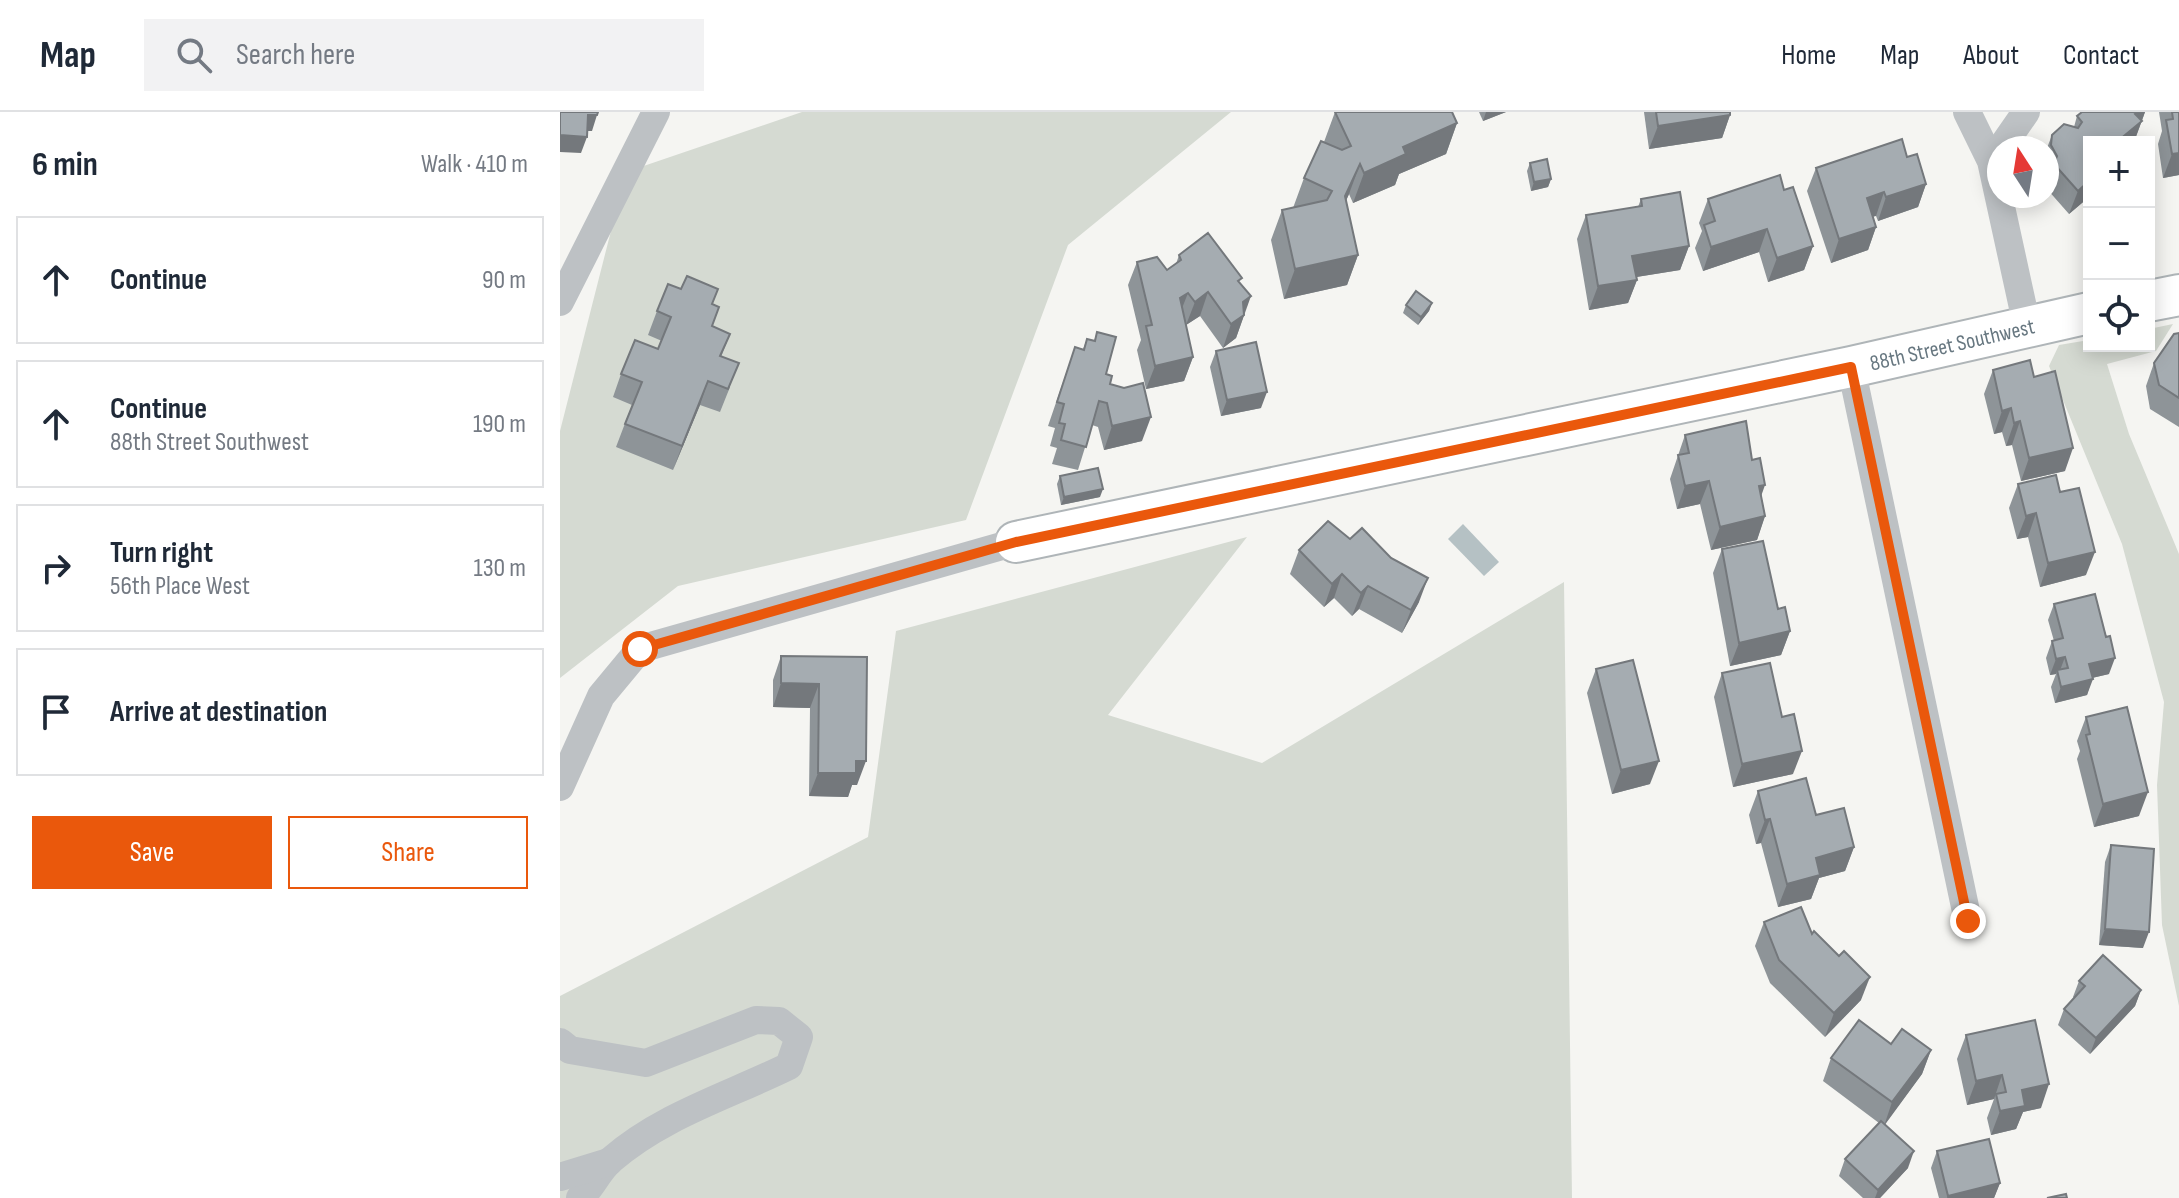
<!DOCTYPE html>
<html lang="en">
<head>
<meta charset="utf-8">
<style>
  :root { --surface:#fff; --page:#f2f2f3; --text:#1f2937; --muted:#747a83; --line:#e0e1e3; --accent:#ea580c }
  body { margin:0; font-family:"Sofia Sans Condensed",sans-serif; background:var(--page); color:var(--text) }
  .controls { position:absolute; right:24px; top:24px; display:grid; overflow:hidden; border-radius:0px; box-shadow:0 4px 20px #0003 }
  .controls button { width:72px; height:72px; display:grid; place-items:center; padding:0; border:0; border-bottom:2px solid var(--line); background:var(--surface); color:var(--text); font:40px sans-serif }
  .compass { position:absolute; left:1427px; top:24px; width:72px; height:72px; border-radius:50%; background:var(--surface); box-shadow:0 4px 20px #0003; rotate:348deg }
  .stop { position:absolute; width:24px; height:24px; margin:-18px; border:6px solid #ea580c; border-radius:50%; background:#fff }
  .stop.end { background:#ea580c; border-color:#fff; box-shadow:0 2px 8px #0008 }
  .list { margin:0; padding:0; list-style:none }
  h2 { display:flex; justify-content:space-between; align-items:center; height:104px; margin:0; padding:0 32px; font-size:34px }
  h2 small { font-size:26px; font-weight:400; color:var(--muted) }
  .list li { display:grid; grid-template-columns:52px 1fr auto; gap:24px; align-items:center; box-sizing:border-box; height:128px; margin:0 16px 16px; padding:0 16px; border:2px solid var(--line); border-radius:0px }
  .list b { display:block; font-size:30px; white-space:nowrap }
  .list p { margin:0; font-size:26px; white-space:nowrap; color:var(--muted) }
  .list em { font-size:26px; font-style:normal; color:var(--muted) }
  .actions { display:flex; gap:16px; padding:24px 32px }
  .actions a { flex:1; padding:18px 0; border:2px solid var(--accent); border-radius:0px; text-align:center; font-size:28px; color:var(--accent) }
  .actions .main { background:var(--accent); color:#fff }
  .icon { flex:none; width:44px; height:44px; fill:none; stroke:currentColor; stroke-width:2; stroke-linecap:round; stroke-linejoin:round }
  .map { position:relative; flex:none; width:1619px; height:1086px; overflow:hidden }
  header { display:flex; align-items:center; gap:48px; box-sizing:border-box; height:112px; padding:0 40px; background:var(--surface); border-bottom:2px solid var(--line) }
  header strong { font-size:38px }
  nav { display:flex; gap:44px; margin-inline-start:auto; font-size:28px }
  .search { width:560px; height:72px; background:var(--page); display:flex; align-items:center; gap:20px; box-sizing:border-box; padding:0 28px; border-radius:0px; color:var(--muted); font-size:30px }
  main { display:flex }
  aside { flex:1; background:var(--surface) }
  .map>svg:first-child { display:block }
  .green { fill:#d5dad2 }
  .water { fill:#b5c1c4 }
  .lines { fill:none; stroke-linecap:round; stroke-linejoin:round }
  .secondary-casing { stroke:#afb5b8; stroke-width:44 }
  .street { stroke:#bdc1c4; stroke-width:28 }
  .secondary { stroke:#fff; stroke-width:40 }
  .wall { fill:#8e9498 }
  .shaded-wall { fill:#74787c }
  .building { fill:#a5acb1; stroke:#74787c; stroke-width:2 }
  .route { stroke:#ea580c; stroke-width:10 }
  .labels { text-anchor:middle; stroke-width:8; stroke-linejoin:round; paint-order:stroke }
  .street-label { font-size:22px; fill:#677780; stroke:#fff }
</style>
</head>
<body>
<header>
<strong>Map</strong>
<div class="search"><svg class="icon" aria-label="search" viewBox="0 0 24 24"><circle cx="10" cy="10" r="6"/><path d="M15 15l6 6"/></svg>Search here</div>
<nav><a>Home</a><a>Map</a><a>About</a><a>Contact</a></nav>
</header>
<main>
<aside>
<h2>6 min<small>Walk · 410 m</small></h2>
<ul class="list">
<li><svg class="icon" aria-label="ahead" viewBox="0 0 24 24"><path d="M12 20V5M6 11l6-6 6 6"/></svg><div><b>Continue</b></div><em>90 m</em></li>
<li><svg class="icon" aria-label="ahead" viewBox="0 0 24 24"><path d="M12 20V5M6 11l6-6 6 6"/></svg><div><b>Continue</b><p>88th Street Southwest</p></div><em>190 m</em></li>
<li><svg class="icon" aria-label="right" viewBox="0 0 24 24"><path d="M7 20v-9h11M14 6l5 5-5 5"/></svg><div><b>Turn right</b><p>56th Place West</p></div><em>130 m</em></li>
<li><svg class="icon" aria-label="arrive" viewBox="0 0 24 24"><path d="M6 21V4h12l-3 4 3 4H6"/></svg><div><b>Arrive at destination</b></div></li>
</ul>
<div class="actions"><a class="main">Save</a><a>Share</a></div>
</aside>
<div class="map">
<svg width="1619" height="1086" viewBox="0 0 1619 1086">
  <rect width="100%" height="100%" fill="#f5f5f2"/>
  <g class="green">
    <polygon points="242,0 671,0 508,133 406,408 118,474 0,566 0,319 66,60"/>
    <polygon points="1613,212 1596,239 1547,252 1569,322 1619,442 1619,894 1602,813 1597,673 1604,590 1562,432 1489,254 1499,233 1529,228 1529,234 1589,234 1589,217"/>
    <polygon points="687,425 548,603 702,651 1004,470 1012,1086 0,1086 0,884 308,725 336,519"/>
  </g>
  <polygon class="water" points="903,412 939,450 924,464 888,427"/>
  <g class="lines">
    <g class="secondary-casing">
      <g id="secondary">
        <polyline points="1589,189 1619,183"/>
        <polyline points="456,430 1291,255 1529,201"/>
      </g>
    </g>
    <g class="street">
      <polyline points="1407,0 1431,49 1467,214"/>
      <polyline points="1441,36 1466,0"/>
      <polyline points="0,190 96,0"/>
      <polyline points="1291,255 1408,809"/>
      <polyline points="0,675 41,584 80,537 456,430"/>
      <path d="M0,930L10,938L86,951L196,908L219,909L239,925L229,954C168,984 103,1003 51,1048C38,1059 32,1076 20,1086"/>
      <polyline points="0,1065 49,1050"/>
    </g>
    <use href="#secondary" class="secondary"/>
  </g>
  <g class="wall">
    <polygon points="775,0 897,11 886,42 839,62 835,73 793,91 789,82 786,89 798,143 787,173 724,187 711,128 722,98 733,96 744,66 764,30"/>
    <polygon points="919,0 946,0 923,9"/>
    <polygon points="1084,0 1170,0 1170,3 1162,26 1089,37"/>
    <polygon points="1521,0 1585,0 1574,30 1529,30 1529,85 1509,102 1487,77 1488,67 1487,36 1492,23 1514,15 1517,4"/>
    <polygon points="1599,0 1619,0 1619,63 1603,66 1598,32 1602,19"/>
    <polygon points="1347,45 1366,72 1358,95 1318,109 1316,104 1313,104 1316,115 1308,138 1271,151 1247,79 1256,56"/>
    <polygon points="970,51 991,67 988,75 971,79 967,59"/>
    <polygon points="1224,78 1253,134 1244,158 1208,170 1199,140 1143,159 1135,136 1142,119 1139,111 1148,87"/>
    <polygon points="1081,87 1129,134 1120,158 1076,165 1077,168 1068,191 1029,198 1017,127 1026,103 1078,95"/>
    <polygon points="619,143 680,171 684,203 676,226 663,236 640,204 626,213 633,245 624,269 586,277 577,238 581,228 568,173 577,150 607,158 616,152"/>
    <polygon points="158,177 152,192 152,214 170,222 161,245 170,275 160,300 140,293 113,358 56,335 72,293 53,285 61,262 98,237 102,229 88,223 97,199"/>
    <polygon points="872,191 869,199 858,213 843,201 846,193"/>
    <polygon points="537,220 546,262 550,272 582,329 544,338 538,315 532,313 518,358 492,352 497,336 490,334 495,316 488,314 515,235 523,237 527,227 534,229"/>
    <polygon points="1619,221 1619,315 1590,297 1586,274 1594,251"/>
    <polygon points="656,239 701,296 661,304 650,255"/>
    <polygon points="1433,258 1474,265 1505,359 1461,369 1452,333 1446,334 1442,320 1434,322 1424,282"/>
    <polygon points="1125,323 1192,348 1205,404 1197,428 1151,438 1140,392 1117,397 1110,367"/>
    <polygon points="500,364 540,385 501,393 497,372"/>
    <polygon points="1458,372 1500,380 1526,463 1480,475 1468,425 1457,427 1449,396"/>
    <polygon points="1162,437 1218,497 1230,519 1221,543 1170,554 1153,461"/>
    <polygon points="739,438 859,490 842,521 799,497 792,504 774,486 764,495 730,462"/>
    <polygon points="1494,492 1549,562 1532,566 1527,583 1495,591 1491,575 1496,562 1490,563 1486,546 1492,529 1494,529 1488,508"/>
    <polygon points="221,544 307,545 297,673 292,673 288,685 249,684 250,596 213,595 213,568"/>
    <polygon points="1036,557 1090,672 1052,682 1027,581"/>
    <polygon points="1162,561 1222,605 1233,662 1173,675 1154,585"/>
    <polygon points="1526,605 1579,704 1534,715 1517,647 1520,639 1517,629"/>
    <polygon points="1198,679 1256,703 1294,735 1285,759 1259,766 1251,787 1218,795 1201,731 1196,732 1189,703"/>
    <polygon points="1551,733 1583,836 1539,833 1545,750"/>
    <polygon points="1204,810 1252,822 1301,888 1265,925 1210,871 1195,834"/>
    <polygon points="1519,869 1581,878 1575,894 1530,942 1498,913 1504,897 1514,886 1513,885"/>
    <polygon points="1406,923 1481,996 1463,1000 1456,1017 1431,1023 1427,1006 1434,987 1407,993 1397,947"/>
    <polygon points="1331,932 1371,938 1362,962 1324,1013 1348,1056 1320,1086 1303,1086 1279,1064 1285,1047 1319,1011 1263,969 1271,946"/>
    <polygon points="1377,1039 1440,1071 1434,1086 1379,1086 1371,1056"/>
  </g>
  <g class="shaded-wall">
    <polygon points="926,0 946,0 923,9"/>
    <polygon points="1578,0 1585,0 1574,30 1559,30"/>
    <polygon points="28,3 37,3 32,19 22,19"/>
    <polygon points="1170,3 1162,26 1089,37 1098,14"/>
    <polygon points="897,11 886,42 839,62 835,73 793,91 804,61 843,35"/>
    <polygon points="0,23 27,25 21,41 0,40"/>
    <polygon points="1619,41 1619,63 1603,66 1612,42"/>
    <polygon points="800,52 789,82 774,114 785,84"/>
    <polygon points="991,67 988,75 971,79 974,70"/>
    <polygon points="1529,69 1529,85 1509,102 1518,79"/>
    <polygon points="1366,72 1358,95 1318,109 1326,85"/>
    <polygon points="1324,80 1316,104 1298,109 1307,86"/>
    <polygon points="1316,115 1308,138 1271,151 1279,127"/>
    <polygon points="1207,117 1199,140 1143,159 1151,135"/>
    <polygon points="1129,134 1120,158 1064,167 1072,144"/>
    <polygon points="1253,134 1244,158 1208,170 1217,146"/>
    <polygon points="798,143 787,173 724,187 735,157"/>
    <polygon points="1077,168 1068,191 1029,198 1038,174"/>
    <polygon points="648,180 640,204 626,213 635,190"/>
    <polygon points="628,181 619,204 620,186"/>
    <polygon points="691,184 676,226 663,236 671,212 683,190"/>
    <polygon points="872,191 869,199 858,213 861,205"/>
    <polygon points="633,245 624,269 586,277 595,254"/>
    <polygon points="148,269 140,293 113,358 122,334"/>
    <polygon points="707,280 701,296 661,304 667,288"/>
    <polygon points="1451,296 1442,320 1434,322 1442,299"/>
    <polygon points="591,305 582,329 544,338 552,314"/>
    <polygon points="1460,309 1452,333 1446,334 1454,311"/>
    <polygon points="1513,336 1505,359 1461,369 1469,346"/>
    <polygon points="1149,369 1140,392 1117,397 1125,374"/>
    <polygon points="1205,373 1197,396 1199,374"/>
    <polygon points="543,377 540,385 501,393 504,385"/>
    <polygon points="1476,401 1468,425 1457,427 1466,404"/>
    <polygon points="1205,404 1197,428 1151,438 1160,415"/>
    <polygon points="1535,440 1526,463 1480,475 1488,451"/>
    <polygon points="782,462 774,486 764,495 772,472"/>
    <polygon points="868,466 859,490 842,521 851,498"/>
    <polygon points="808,474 799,497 792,504 801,481"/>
    <polygon points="1230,519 1221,543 1170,554 1179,531"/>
    <polygon points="1505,545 1499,561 1497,558 1496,562 1490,563 1496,547"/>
    <polygon points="1555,546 1549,562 1523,568 1529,552"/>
    <polygon points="1533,567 1527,583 1495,591 1501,575"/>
    <polygon points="221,571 259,572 250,596 213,595"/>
    <polygon points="1242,639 1233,662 1173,675 1182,652"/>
    <polygon points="296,649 306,649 297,673 292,673 288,685 249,684 258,661"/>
    <polygon points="1099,649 1090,672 1052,682 1061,658"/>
    <polygon points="1588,680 1579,704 1534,715 1543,692"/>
    <polygon points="1210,707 1201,731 1196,732 1205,708"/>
    <polygon points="1294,735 1285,759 1259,766 1251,787 1218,795 1227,772 1256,746"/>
    <polygon points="1545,817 1589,820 1583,836 1539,833"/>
    <polygon points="1310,865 1301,888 1265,925 1274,901"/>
    <polygon points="1581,878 1575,894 1530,942 1536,926"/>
    <polygon points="1371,938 1362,962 1324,1014 1332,990"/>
    <polygon points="1442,963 1434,987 1407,993 1416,969"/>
    <polygon points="1489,972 1481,996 1463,1000 1456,1017 1431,1023 1440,999 1462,978"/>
    <polygon points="1354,1039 1348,1056 1320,1086 1315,1086 1318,1078"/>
    <polygon points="1440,1071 1434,1086 1387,1086 1388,1084"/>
  </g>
  <g class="building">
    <polygon points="0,0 38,0 37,3 28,3 27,25 0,23"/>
    <polygon points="775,0 892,0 897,11 843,35 846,42 804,61 800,52 785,84 798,143 735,157 722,98 767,88 772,79 744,66 761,29 782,38 791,34"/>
    <polygon points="1096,0 1170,0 1170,3 1098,14"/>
    <polygon points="1522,0 1578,0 1575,2 1582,9 1559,28 1561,30 1529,30 1529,69 1518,79 1494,52 1497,44 1491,33 1492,23 1504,12 1518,16 1522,10 1517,4"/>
    <polygon points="1612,0 1619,0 1619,41 1612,42 1606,8 1613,7"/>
    <polygon points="1342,27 1347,45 1357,42 1366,72 1326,85 1324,80 1307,86 1316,115 1279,127 1256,56"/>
    <polygon points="987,47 991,67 974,70 970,51"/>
    <polygon points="1220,63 1224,78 1233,75 1253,134 1217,146 1207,117 1151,135 1144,113 1155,109 1148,87"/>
    <polygon points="1120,80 1129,134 1072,144 1077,168 1038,174 1026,103 1082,94 1081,87"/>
    <polygon points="648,121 682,166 678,169 691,184 683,190 684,203 671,212 648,180 635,190 628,181 620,186 633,245 595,254 586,214 592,213 577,150 597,145 607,158 621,148 619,143"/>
    <polygon points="127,164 158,177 152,192 159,195 152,214 170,222 160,244 179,251 168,277 148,269 122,334 65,312 82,270 61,262 75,228 98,237 111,205 97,199 108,172 121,177"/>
    <polygon points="856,179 872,191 861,205 846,193"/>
    <polygon points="537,220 556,225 546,262 552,264 550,272 564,276 583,271 591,305 552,314 547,291 539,289 526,335 501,328 505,312 499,311 504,292 497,290 515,235 524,238 527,227 535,229"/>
    <polygon points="1619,221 1619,286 1599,273 1594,251 1614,222"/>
    <polygon points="696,230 707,280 667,288 656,239"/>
    <polygon points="1470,248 1474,265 1495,259 1513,336 1469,346 1460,309 1454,311 1451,296 1442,299 1433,258"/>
    <polygon points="1186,309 1192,348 1200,346 1205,373 1199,374 1205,404 1160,415 1149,369 1125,374 1118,343 1129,341 1125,323"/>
    <polygon points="538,356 543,377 504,385 500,364"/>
    <polygon points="1496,363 1500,380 1519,376 1535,440 1488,451 1476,401 1466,404 1458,372"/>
    <polygon points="768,409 790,427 802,416 831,446 868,466 851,498 808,474 801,481 782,462 772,472 739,438"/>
    <polygon points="1203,429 1218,497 1225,495 1230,519 1179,531 1162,437"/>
    <polygon points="1535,482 1546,525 1550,524 1555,546 1529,552 1533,567 1501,575 1497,558 1508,556 1505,545 1496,547 1492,529 1503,526 1494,492"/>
    <polygon points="221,544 307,545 306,649 296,649 296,661 258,661 259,572 221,571"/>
    <polygon points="1073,548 1099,649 1061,658 1036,557"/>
    <polygon points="1210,551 1222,605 1234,602 1242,639 1182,652 1162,561"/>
    <polygon points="1567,595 1588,680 1543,692 1526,623 1530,622 1526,605"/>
    <polygon points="1246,666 1256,703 1284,696 1294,735 1256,746 1260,763 1227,772 1210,707 1205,708 1198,679"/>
    <polygon points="1551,733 1594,737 1589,820 1545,817"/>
    <polygon points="1241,795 1252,822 1254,819 1279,844 1284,839 1310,865 1274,901 1219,848 1204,810"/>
    <polygon points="1543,843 1581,878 1536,926 1504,897 1525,874 1519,869"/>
    <polygon points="1299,908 1331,932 1342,917 1371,938 1332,990 1271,946"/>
    <polygon points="1475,908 1489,972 1462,978 1465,994 1440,999 1436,982 1446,980 1442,963 1416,969 1406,923"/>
    <polygon points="1321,1009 1354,1039 1318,1078 1285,1047"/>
    <polygon points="1429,1027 1440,1071 1388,1084 1377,1039"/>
    <polygon points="1506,1082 1507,1086 1487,1086"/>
  </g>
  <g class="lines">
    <polyline class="route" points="80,537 456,430 1291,255 1408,809"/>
  </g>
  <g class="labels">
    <g class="street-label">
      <text transform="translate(1392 232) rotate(-13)" y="8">88th Street Southwest</text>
    </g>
  </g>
</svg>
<div class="controls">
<button>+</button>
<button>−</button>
<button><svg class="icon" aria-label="locate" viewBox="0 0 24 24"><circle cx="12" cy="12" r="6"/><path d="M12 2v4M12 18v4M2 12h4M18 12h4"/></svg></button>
</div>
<svg class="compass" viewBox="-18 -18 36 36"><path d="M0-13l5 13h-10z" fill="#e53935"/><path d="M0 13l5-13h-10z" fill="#747a83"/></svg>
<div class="stop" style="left:80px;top:537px"></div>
<div class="stop end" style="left:1408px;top:809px"></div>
</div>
</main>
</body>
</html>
